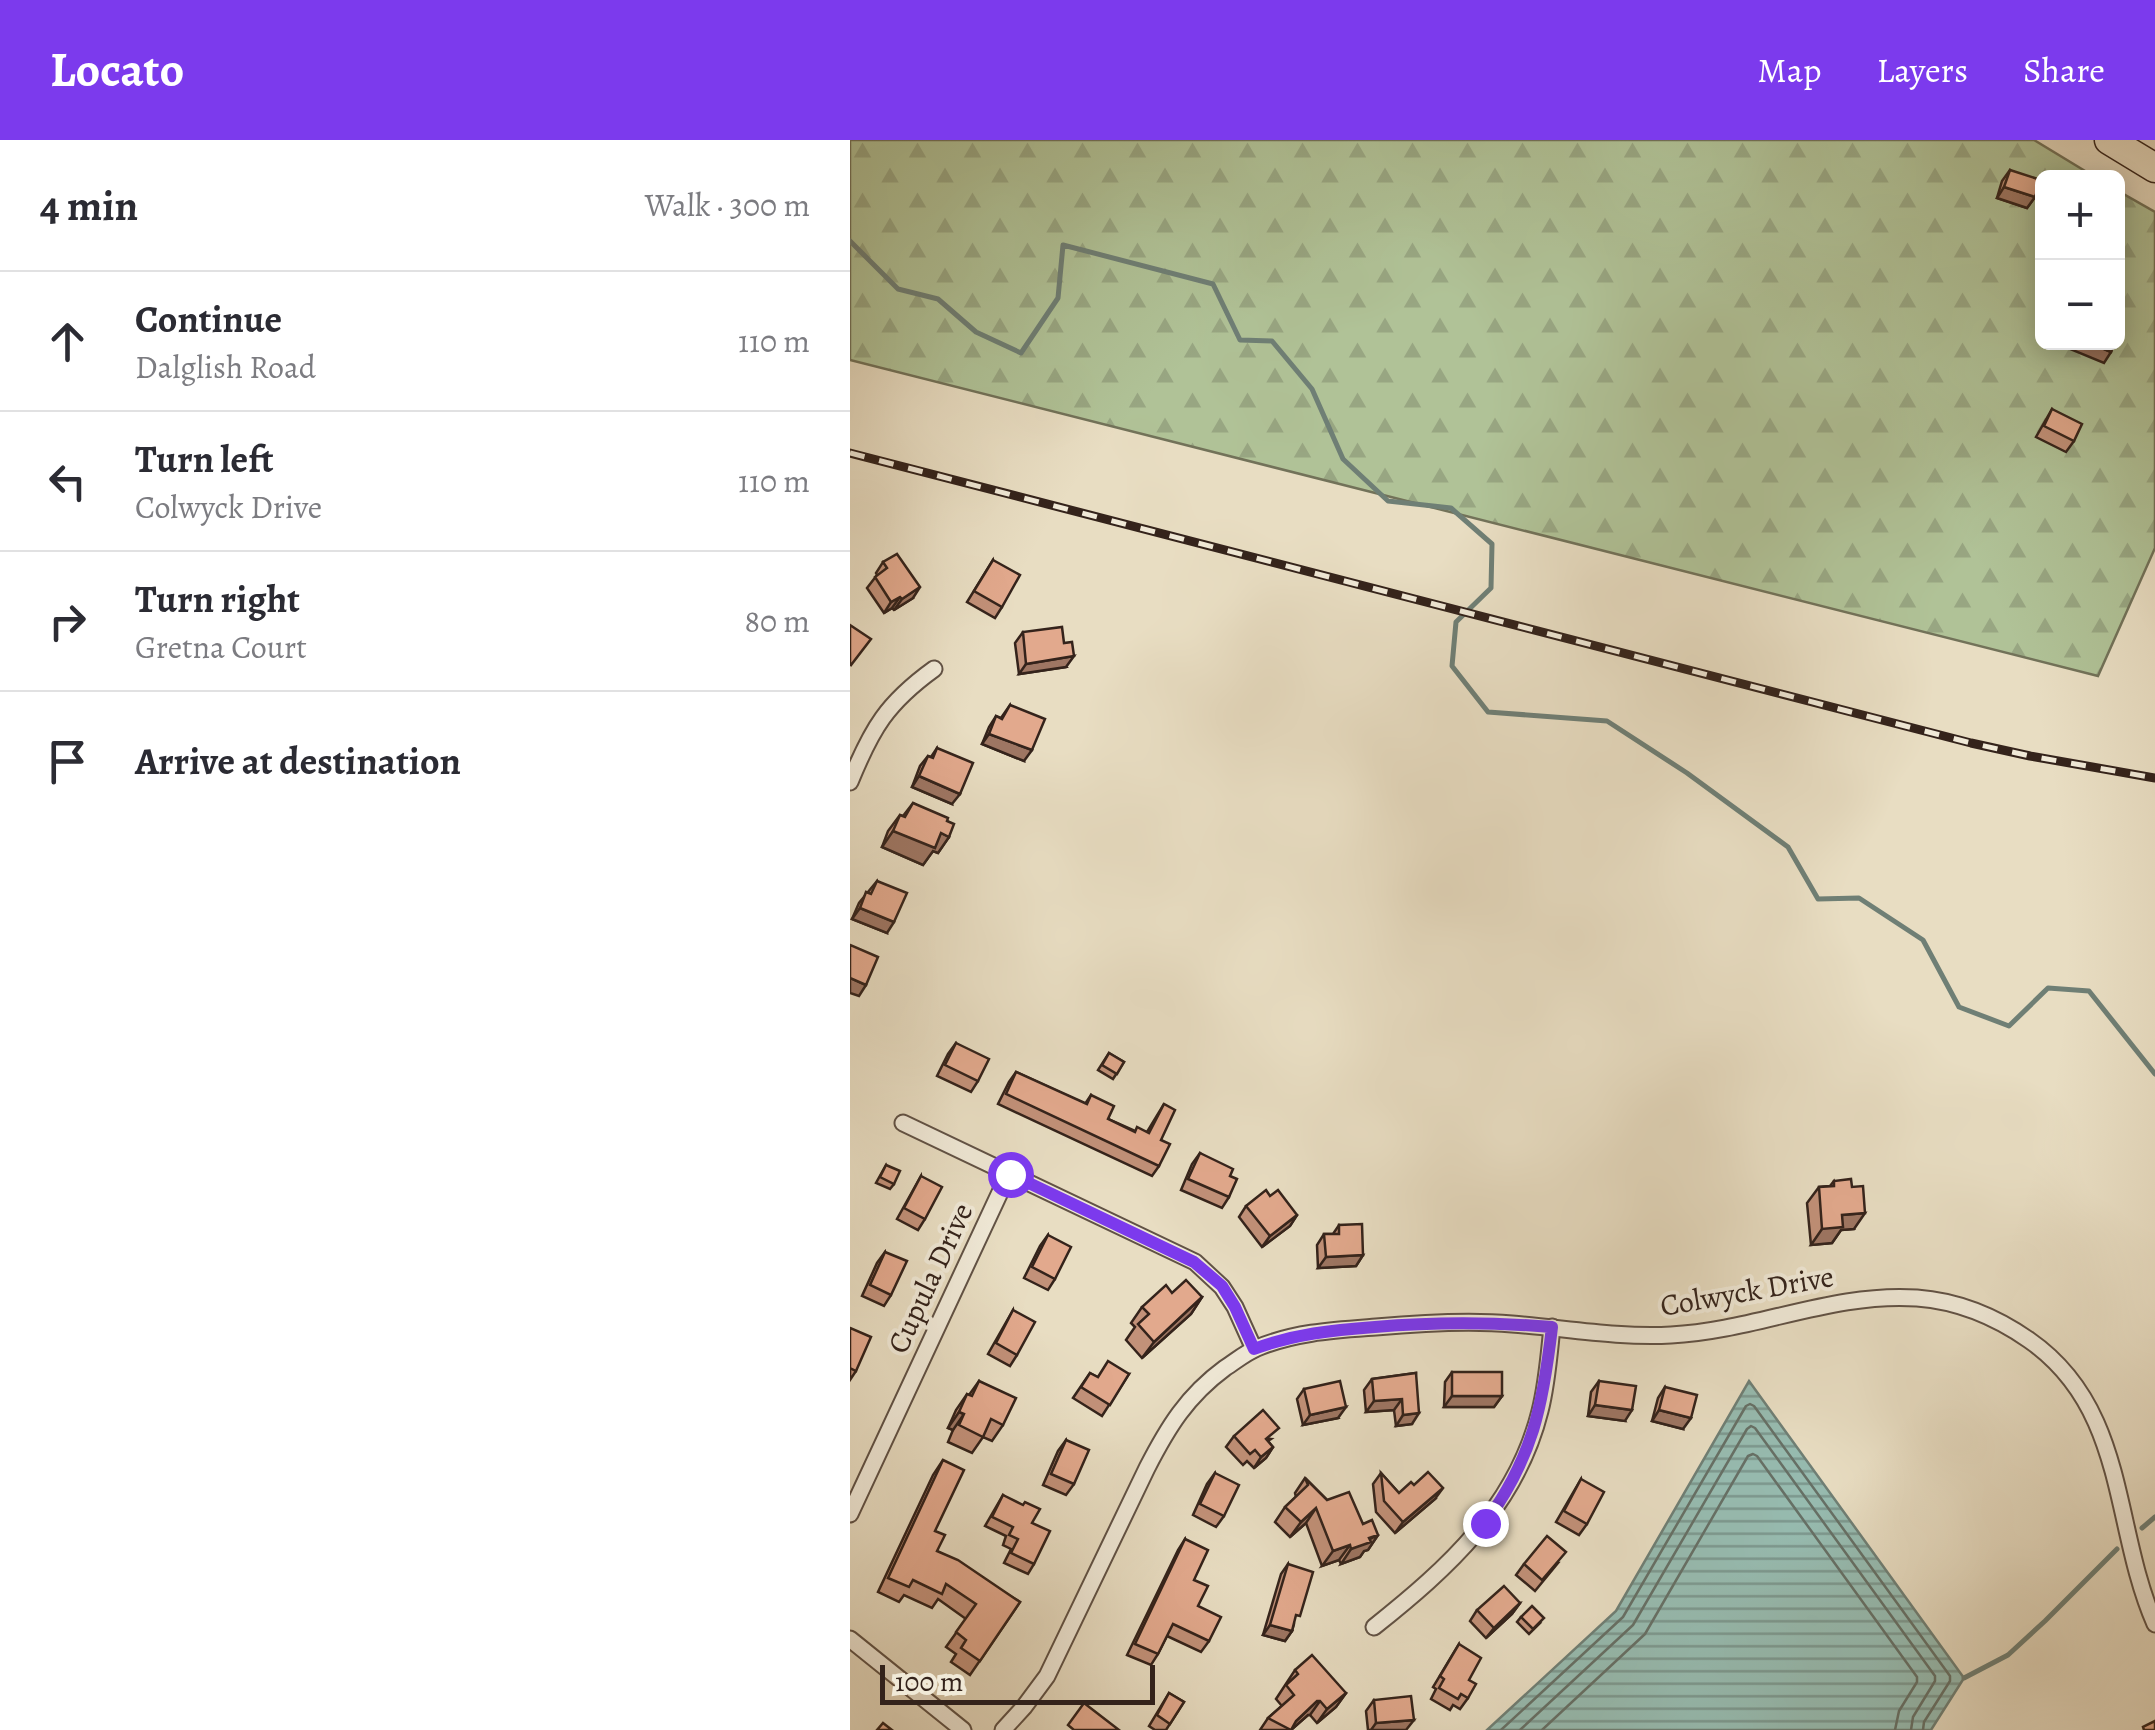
<!DOCTYPE html>
<html lang="en">
<head>
<meta charset="utf-8">
<style>
  :root { --surface:#fff; --page:#f7f7f7; --text:#2b2b33; --muted:#7c7c81; --line:#e1e1e2; --accent:#7c3aed }
  body { margin:0; font-family:Alegreya,serif; background:var(--page); color:var(--text) }
  .controls { position:absolute; right:30px; top:30px; display:grid; overflow:hidden; border-radius:15px; box-shadow:0 5px 25px #0003 }
  .controls button { width:90px; height:90px; display:grid; place-items:center; padding:0; border:0; border-bottom:2px solid var(--line); background:var(--surface); color:var(--text); font:50px sans-serif }
  .scale { position:absolute; left:30px; bottom:25px; width:275px; box-sizing:border-box; padding-left:10px; border:5px solid #34231b; border-top:0; font-size:28px; line-height:35px; white-space:nowrap; color:#34231b; -webkit-text-stroke:8px #f0e9d7; paint-order:stroke }
  .stop { position:absolute; width:30px; height:30px; margin:-22px; border:8px solid #7c3aed; border-radius:50%; background:#fff }
  .stop.end { background:#7c3aed; border-color:#fff; box-shadow:0 2px 10px #0008 }
  .list { margin:0; padding:0; list-style:none }
  h2 { display:flex; justify-content:space-between; align-items:center; height:130px; margin:0; padding:0 40px; font-size:42px }
  h2 small { font-size:32px; font-weight:400; color:var(--muted) }
  .list li { display:grid; grid-template-columns:65px 1fr auto; gap:30px; align-items:center; box-sizing:border-box; height:140px; padding:0 40px; border-top:2px solid var(--line) }
  .list b { display:block; font-size:38px; white-space:nowrap }
  .list p { margin:0; font-size:32px; white-space:nowrap; color:var(--muted) }
  .list em { font-size:32px; font-style:normal; color:var(--muted) }
  .icon { flex:none; width:55px; height:55px; fill:none; stroke:currentColor; stroke-width:2; stroke-linecap:round; stroke-linejoin:round }
  .map { position:relative; flex:none; width:1305px; height:1590px; overflow:hidden }
  header { display:flex; align-items:center; gap:60px; box-sizing:border-box; height:140px; padding:0 50px; background:var(--accent); color:#fff }
  header strong { font-size:48px }
  nav { display:flex; gap:55px; margin-inline-start:auto; font-size:35px }
  main { display:flex }
  aside { flex:1; background:var(--surface) }
  .map>svg:first-child { display:block }
  .forest { fill:url(#forest-firs); stroke:#727259; stroke-width:2.5 }
  .water { fill:url(#water-rules); stroke:#6f7f75; stroke-width:2.5 }
  .lines { fill:none; stroke-linecap:round; stroke-linejoin:round }
  .shore { stroke:#667066; stroke-width:2.5 }
  .stream { stroke:#6f7f75; stroke-width:5 }
  .street-casing { stroke:#615245; stroke-width:19 }
  .highway-casing { stroke:#34231b; stroke-width:31 }
  .street { stroke:#f0e9d7; stroke-width:15 }
  .highway { stroke:#e8ddc2; stroke-width:28 }
  .rail-casing { stroke:#34231b; stroke-width:9 }
  .rail { stroke:#f0e9d7; stroke-width:5; stroke-dasharray:15; stroke-linecap:butt }
  .wall { fill:#c29179; stroke:#34231b; stroke-width:2.5 }
  .shaded-wall { fill:#9e7663; stroke:#34231b; stroke-width:2.5 }
  .building { fill:#e2a98d; stroke:#34231b; stroke-width:2.5 }
  .route { stroke:#7c3aed; stroke-width:12 }
  .labels { text-anchor:middle; stroke-width:8; stroke-linejoin:round; paint-order:stroke }
  .street-label { font-size:30px; fill:#34231b; stroke:#f0e9d7 }
</style>
</head>
<body>
<header>
<strong>Locato</strong>
<nav><a>Map</a><a>Layers</a><a>Share</a></nav>
</header>
<main>
<aside>
<h2>4 min<small>Walk · 300 m</small></h2>
<ul class="list">
<li><svg class="icon" aria-label="ahead" viewBox="0 0 24 24"><path d="M12 20V5M6 11l6-6 6 6"/></svg><div><b>Continue</b><p>Dalglish Road</p></div><em>110 m</em></li>
<li><svg class="icon" aria-label="left" viewBox="0 0 24 24"><path d="M17 20v-9H6M10 6l-5 5 5 5"/></svg><div><b>Turn left</b><p>Colwyck Drive</p></div><em>110 m</em></li>
<li><svg class="icon" aria-label="right" viewBox="0 0 24 24"><path d="M7 20v-9h11M14 6l5 5-5 5"/></svg><div><b>Turn right</b><p>Gretna Court</p></div><em>80 m</em></li>
<li><svg class="icon" aria-label="arrive" viewBox="0 0 24 24"><path d="M6 21V4h12l-3 4 3 4H6"/></svg><div><b>Arrive at destination</b></div></li>
</ul>
</aside>
<div class="map">
<svg width="1305" height="1590" viewBox="0 0 1305 1590">
  <defs>
    <pattern id="forest-firs" width="22" height="20" patternUnits="userSpaceOnUse" patternTransform="scale(2.5)"><rect width="22" height="20" fill="#b0c297"/><path d="M5 1l3.5 6h-7zM16 11l3.5 6h-7z" fill="#98a682"/></pattern>
    <pattern id="water-rules" width="6" height="5" patternUnits="userSpaceOnUse" patternTransform="scale(2.5)"><rect width="6" height="5" fill="#97bcb1"/><path d="M0 2.5h6" fill="none" stroke="#7c988f"/></pattern>
  </defs>
  <rect width="100%" height="100%" fill="#e8ddc2"/>
  <filter id="stains"><feTurbulence type="fractalNoise" baseFrequency=".002" numOctaves="4"/><feColorMatrix values="0 0 0 0 .2 0 0 0 0 .09 0 0 0 0 .02 0 0 0 .5 -.17"/></filter>
  <radialGradient id="worn" r=".72"><stop offset=".6" stop-color="#630" stop-opacity="0"/><stop offset="1" stop-color="#630" stop-opacity=".3"/></radialGradient>
  <polygon class="forest" points="0,0 1184,0 1245,37 1192,38 1192,202 1268,202 1268,51 1305,72 1305,408 1248,536 0,220"/>
  <polygon class="water" points="899,1241 1114,1538 1081,1590 637,1590 766,1471"/>
  <g class="lines">
    <g class="shore">
      <polyline points="651,1590 773,1477 896,1266 900,1264 904,1266 1100,1536 1100,1541 1074,1582 1073,1590"/>
      <polyline points="670,1590 783,1485 897,1289 901,1286 905,1288 1085,1536 1085,1541 1063,1577 1061,1590"/>
      <polyline points="692,1590 795,1494 898,1316 903,1314 907,1316 1067,1537 1067,1542 1049,1571 1045,1590"/>
    </g>
    <g class="stream">
      <polyline points="0,101 48,149 88,159 126,192 171,213 208,158 213,105 363,144 390,200 422,201 462,249 493,319 538,361 601,368 642,404 641,448 606,482 602,526 638,572 757,581 837,633 938,707 968,759 1009,758 1073,800 1109,867 1159,886 1198,848 1239,851 1305,934"/>
      <polyline points="1292,1388 1305,1377"/>
      <polyline points="1114,1538 1158,1515 1195,1481 1267,1409"/>
    </g>
    <g class="street-casing">
      <g id="street">
        <path d="M0,642C22,588 37,563 84,529"/>
        <polyline points="53,983 345,1122 372,1147 385,1167 404,1209"/>
        <polyline points="0,1374 159,1033"/>
        <path d="M524,1487C598,1428 666,1367 690,1271C697,1244 699,1215 702,1187"/>
        <polyline points="0,1499 113,1590"/>
        <path d="M153,1590L174,1567L197,1536L297,1328C318,1287 337,1256 375,1228C386,1221 395,1213 407,1208C445,1192 486,1190 526,1187C571,1183 617,1180 662,1184C714,1188 769,1198 821,1195C904,1191 983,1152 1067,1158C1107,1161 1146,1177 1179,1200C1278,1269 1262,1386 1305,1484"/>
      </g>
    </g>
    <g class="highway-casing">
      <polyline id="highway" points="1259,0 1305,28"/>
    </g>
    <use href="#street" class="street"/>
    <use href="#highway" class="highway"/>
    <g class="rail-casing">
      <polyline id="rail" points="0,313 1121,603 1180,616 1305,638"/>
    </g>
    <use href="#rail" class="rail"/>
  </g>
  <g class="wall">
    <polygon points="1160,30 1185,57 1177,68 1147,58 1152,41"/>
    <polygon points="1202,269 1224,301 1216,312 1186,297"/>
    <polygon points="143,420 152,467 145,478 117,462"/>
    <polygon points="33,422 63,458 44,470 42,468 34,473 17,448 27,435 26,433"/>
    <polygon points="173,492 216,527 169,534 165,503"/>
    <polygon points="160,565 174,621 132,604 139,587 146,576 151,578"/>
    <polygon points="87,608 102,664 62,647 70,626 78,616 81,617"/>
    <polygon points="63,663 97,681 99,697 88,713 83,711 73,725 32,707 38,691 50,675 53,676"/>
    <polygon points="27,741 37,793 2,779 9,763"/>
    <polygon points="106,903 128,941 121,952 87,936 98,914"/>
    <polygon points="259,913 274,922 263,939 248,930"/>
    <polygon points="166,932 235,964 241,955 258,979 285,991 297,992 314,964 309,1026 302,1036 148,964 159,942"/>
    <polygon points="350,1013 380,1036 379,1057 372,1068 331,1050 342,1024"/>
    <polygon points="36,1025 44,1044 40,1049 26,1043"/>
    <polygon points="71,1036 75,1079 68,1090 47,1079"/>
    <polygon points="984,1041 1004,1089 991,1090 982,1103 961,1105 957,1063 969,1047 980,1046"/>
    <polygon points="420,1056 447,1075 440,1086 412,1107 389,1077 396,1066"/>
    <polygon points="489,1085 513,1115 506,1126 468,1128 467,1105 474,1094 483,1094"/>
    <polygon points="198,1095 205,1139 198,1150 174,1138 190,1106"/>
    <polygon points="35,1112 41,1155 34,1166 12,1156 27,1123"/>
    <polygon points="322,1153 352,1157 341,1174 292,1218 276,1200 285,1187 281,1183 292,1167"/>
    <polygon points="163,1170 167,1215 160,1226 138,1214"/>
    <polygon points="0,1188 6,1231 0,1240"/>
    <polygon points="602,1232 652,1256 644,1267 594,1267 595,1242"/>
    <polygon points="240,1233 247,1237 279,1234 252,1276 223,1258"/>
    <polygon points="566,1233 562,1284 546,1286 544,1270 516,1272 514,1250 522,1239"/>
    <polygon points="129,1241 153,1285 142,1301 133,1297 122,1313 98,1302 103,1290 98,1288 106,1270 117,1254 119,1255"/>
    <polygon points="749,1241 775,1281 738,1276 741,1252"/>
    <polygon points="815,1247 833,1289 802,1281 808,1258"/>
    <polygon points="454,1249 488,1278 453,1285 447,1259"/>
    <polygon points="384,1296 421,1299 418,1301 423,1307 416,1318 404,1328 397,1321 393,1325 376,1307"/>
    <polygon points="216,1300 224,1344 216,1355 193,1345 208,1311"/>
    <polygon points="93,1320 85,1391 87,1411 170,1462 120,1535 101,1522 106,1514 96,1507 116,1479 88,1459 82,1468 54,1455 49,1462 28,1452 83,1335"/>
    <polygon points="365,1333 374,1376 366,1387 343,1375 357,1344"/>
    <polygon points="531,1333 549,1353 585,1359 545,1393 526,1372 523,1344"/>
    <polygon points="455,1338 477,1360 528,1395 518,1410 514,1411 510,1417 491,1424 489,1420 472,1426 456,1383 440,1397 425,1382 435,1367 446,1357 445,1353"/>
    <polygon points="731,1339 737,1384 729,1395 706,1382"/>
    <polygon points="153,1355 182,1383 184,1424 178,1434 154,1423 161,1409 153,1405 156,1396 135,1386"/>
    <polygon points="335,1399 348,1466 359,1501 351,1512 317,1496 308,1514 301,1525 277,1515 328,1410"/>
    <polygon points="708,1423 685,1451 666,1435 674,1424"/>
    <polygon points="438,1424 444,1484 442,1491 435,1501 413,1495 431,1434"/>
    <polygon points="670,1463 662,1474 636,1498 620,1481 627,1470"/>
    <polygon points="671,1477 690,1483 679,1494 667,1482"/>
    <polygon points="609,1504 619,1540 618,1558 610,1569 603,1565 600,1570 581,1559 586,1549 583,1547"/>
    <polygon points="445,1530 496,1553 486,1567 467,1583 460,1575 458,1575 441,1590 410,1590 418,1578 432,1566 426,1559"/>
    <polygon points="319,1553 334,1562 316,1590 305,1590 299,1586"/>
    <polygon points="524,1560 556,1590 518,1590 516,1571"/>
  </g>
  <g class="shaded-wall">
    <polygon points="1154,47 1185,57 1177,68 1147,58"/>
    <polygon points="1224,202 1238,202 1261,212 1254,223 1220,209"/>
    <polygon points="70,447 63,458 44,470 52,459"/>
    <polygon points="50,457 42,468 34,473 41,462"/>
    <polygon points="224,516 216,527 169,534 176,524"/>
    <polygon points="139,594 182,610 174,621 132,604"/>
    <polygon points="69,636 110,654 102,664 62,647"/>
    <polygon points="43,691 91,693 99,697 88,713 83,711 73,725 32,707"/>
    <polygon points="10,768 44,782 37,793 2,779"/>
    <polygon points="0,838 16,845 9,856 0,853"/>
    <polygon points="1015,1073 1004,1089 991,1090 982,1103 961,1105 972,1089 992,1075"/>
    <polygon points="447,1075 440,1086 412,1107 420,1096"/>
    <polygon points="513,1115 506,1126 468,1128 476,1117"/>
    <polygon points="352,1157 341,1174 292,1218 304,1202"/>
    <polygon points="602,1256 652,1256 644,1267 594,1267"/>
    <polygon points="552,1259 544,1270 516,1272 524,1261"/>
    <polygon points="745,1265 782,1270 775,1281 738,1276"/>
    <polygon points="496,1267 488,1278 453,1285 460,1275"/>
    <polygon points="809,1270 841,1278 833,1289 802,1281"/>
    <polygon points="109,1272 114,1274 103,1290 98,1288"/>
    <polygon points="569,1273 562,1284 546,1286 553,1275"/>
    <polygon points="423,1307 416,1318 404,1328 411,1317"/>
    <polygon points="593,1348 585,1359 545,1393 553,1382"/>
    <polygon points="466,1368 456,1383 440,1397 451,1382"/>
    <polygon points="528,1395 518,1410 514,1411 510,1417 491,1424 501,1409"/>
    <polygon points="500,1405 489,1420 472,1426 483,1411"/>
    <polygon points="670,1463 662,1474 636,1498 644,1488"/>
    <polygon points="420,1485 442,1491 435,1501 413,1495"/>
    <polygon points="496,1553 486,1567 467,1583 477,1569"/>
    <polygon points="467,1561 470,1561 460,1575 458,1575 441,1590 440,1589 446,1581"/>
    <polygon points="564,1580 556,1590 521,1590 526,1583"/>
  </g>
  <g class="building">
    <polygon points="1160,30 1191,40 1185,57 1154,47"/>
    <polygon points="1238,202 1265,202 1261,212"/>
    <polygon points="1202,269 1232,284 1224,301 1194,286"/>
    <polygon points="47,414 70,447 52,459 50,457 41,462 25,437 37,428 33,422"/>
    <polygon points="143,420 170,435 152,467 124,451"/>
    <polygon points="0,485 21,499 1,525 0,524"/>
    <polygon points="212,487 214,503 222,502 224,516 176,524 173,492"/>
    <polygon points="160,565 195,579 182,610 139,594 146,576 152,579"/>
    <polygon points="87,608 123,623 110,654 69,636 78,616 83,618"/>
    <polygon points="63,663 98,678 97,681 104,684 99,697 91,693 85,708 43,691 50,675 55,677"/>
    <polygon points="27,741 57,753 44,782 10,768 16,752 21,754"/>
    <polygon points="0,805 28,817 16,845 0,838"/>
    <polygon points="106,903 139,919 128,941 95,925"/>
    <polygon points="259,913 274,922 267,934 252,925"/>
    <polygon points="166,932 237,964 241,955 264,966 258,979 285,992 287,987 299,993 314,964 325,970 311,1000 320,1004 309,1026 156,954"/>
    <polygon points="350,1013 383,1029 380,1036 387,1039 379,1057 338,1039"/>
    <polygon points="36,1025 50,1031 44,1044 30,1037"/>
    <polygon points="71,1036 92,1047 75,1079 54,1068"/>
    <polygon points="1001,1039 1002,1047 1013,1046 1015,1073 992,1075 993,1087 972,1089 969,1047 984,1046 984,1041"/>
    <polygon points="416,1050 420,1056 428,1050 447,1075 420,1096 396,1066"/>
    <polygon points="512,1084 513,1115 476,1117 474,1094 489,1094 489,1085"/>
    <polygon points="198,1095 221,1107 205,1139 182,1127"/>
    <polygon points="35,1112 57,1121 41,1155 20,1145"/>
    <polygon points="336,1140 352,1157 304,1202 288,1184 299,1174 292,1167 316,1145 322,1153"/>
    <polygon points="163,1170 185,1182 167,1215 146,1203"/>
    <polygon points="0,1188 21,1197 6,1231 0,1228"/>
    <polygon points="258,1221 279,1234 260,1265 231,1247 240,1233 248,1237"/>
    <rect x="602" y="1232" width="50" height="24"/>
    <polygon points="566,1233 569,1273 553,1275 552,1259 524,1261 522,1239"/>
    <polygon points="129,1241 166,1258 153,1285 141,1279 133,1297 109,1285 114,1274 109,1272 117,1254 122,1256"/>
    <polygon points="490,1241 496,1267 460,1275 454,1249"/>
    <polygon points="749,1241 786,1246 782,1270 745,1265"/>
    <polygon points="815,1247 847,1255 841,1278 809,1270"/>
    <polygon points="413,1270 429,1288 416,1299 423,1307 411,1317 405,1310 400,1314 384,1296"/>
    <polygon points="216,1300 239,1310 224,1344 201,1334"/>
    <polygon points="93,1320 114,1330 85,1391 95,1395 87,1411 108,1420 170,1462 130,1521 111,1508 116,1500 106,1492 126,1464 96,1444 92,1454 63,1440 59,1447 38,1438"/>
    <polygon points="578,1332 593,1348 553,1382 534,1361 531,1333 549,1353 561,1342 564,1345"/>
    <polygon points="365,1333 389,1345 374,1376 350,1364"/>
    <polygon points="455,1338 477,1360 499,1352 513,1384 522,1380 528,1395 519,1398 521,1402 501,1409 500,1405 483,1411 466,1368 451,1382 435,1367 458,1345"/>
    <polygon points="731,1339 754,1352 737,1384 714,1371"/>
    <polygon points="153,1355 173,1365 175,1362 190,1369 182,1383 200,1391 184,1424 161,1413 168,1399 159,1395 163,1387 142,1377"/>
    <polygon points="697,1396 716,1412 692,1440 674,1424"/>
    <polygon points="335,1399 358,1410 344,1440 358,1446 348,1466 371,1477 359,1501 323,1484 308,1514 285,1504"/>
    <polygon points="438,1424 463,1432 450,1476 446,1475 442,1491 420,1485"/>
    <polygon points="654,1446 670,1463 644,1488 627,1470"/>
    <polygon points="682,1466 694,1478 683,1489 671,1477"/>
    <polygon points="609,1504 631,1518 619,1540 626,1544 618,1558 611,1554 608,1559 589,1548 594,1539 590,1536"/>
    <polygon points="462,1515 496,1553 477,1569 470,1561 467,1561 446,1581 441,1590 418,1578 444,1555 436,1545 448,1534 445,1530"/>
    <polygon points="319,1553 334,1562 320,1584 307,1575"/>
    <polygon points="561,1556 564,1580 526,1583 524,1560"/>
    <polygon points="234,1563 269,1590 224,1590 218,1585"/>
    <polygon points="1305,1581 1305,1590 1294,1590 1293,1587"/>
    <polygon points="33,1583 42,1590 27,1590"/>
  </g>
  <g class="lines">
    <path class="route" d="M160,1034L344,1122L372,1146L385,1167L404,1209C444,1194 483,1190 525,1187C584,1182 642,1182 702,1187C693,1265 683,1318 635,1383"/>
  </g>
  <g class="labels">
    <g class="street-label">
      <text transform="translate(80 1138) rotate(-65)" y="10">Cupula Drive</text>
      <text transform="translate(897 1151) rotate(-10)" y="10">Colwyck Drive</text>
    </g>
  </g>
  <rect width="100%" height="100%" filter="url(#stains)"/>
  <rect width="100%" height="100%" fill="url(#worn)"/>
</svg>
<div class="controls">
<button>+</button>
<button>−</button>
</div>
<div class="scale">100 m</div>
<div class="stop" style="left:160px;top:1034px"></div>
<div class="stop end" style="left:635px;top:1383px"></div>
</div>
</main>
</body>
</html>
